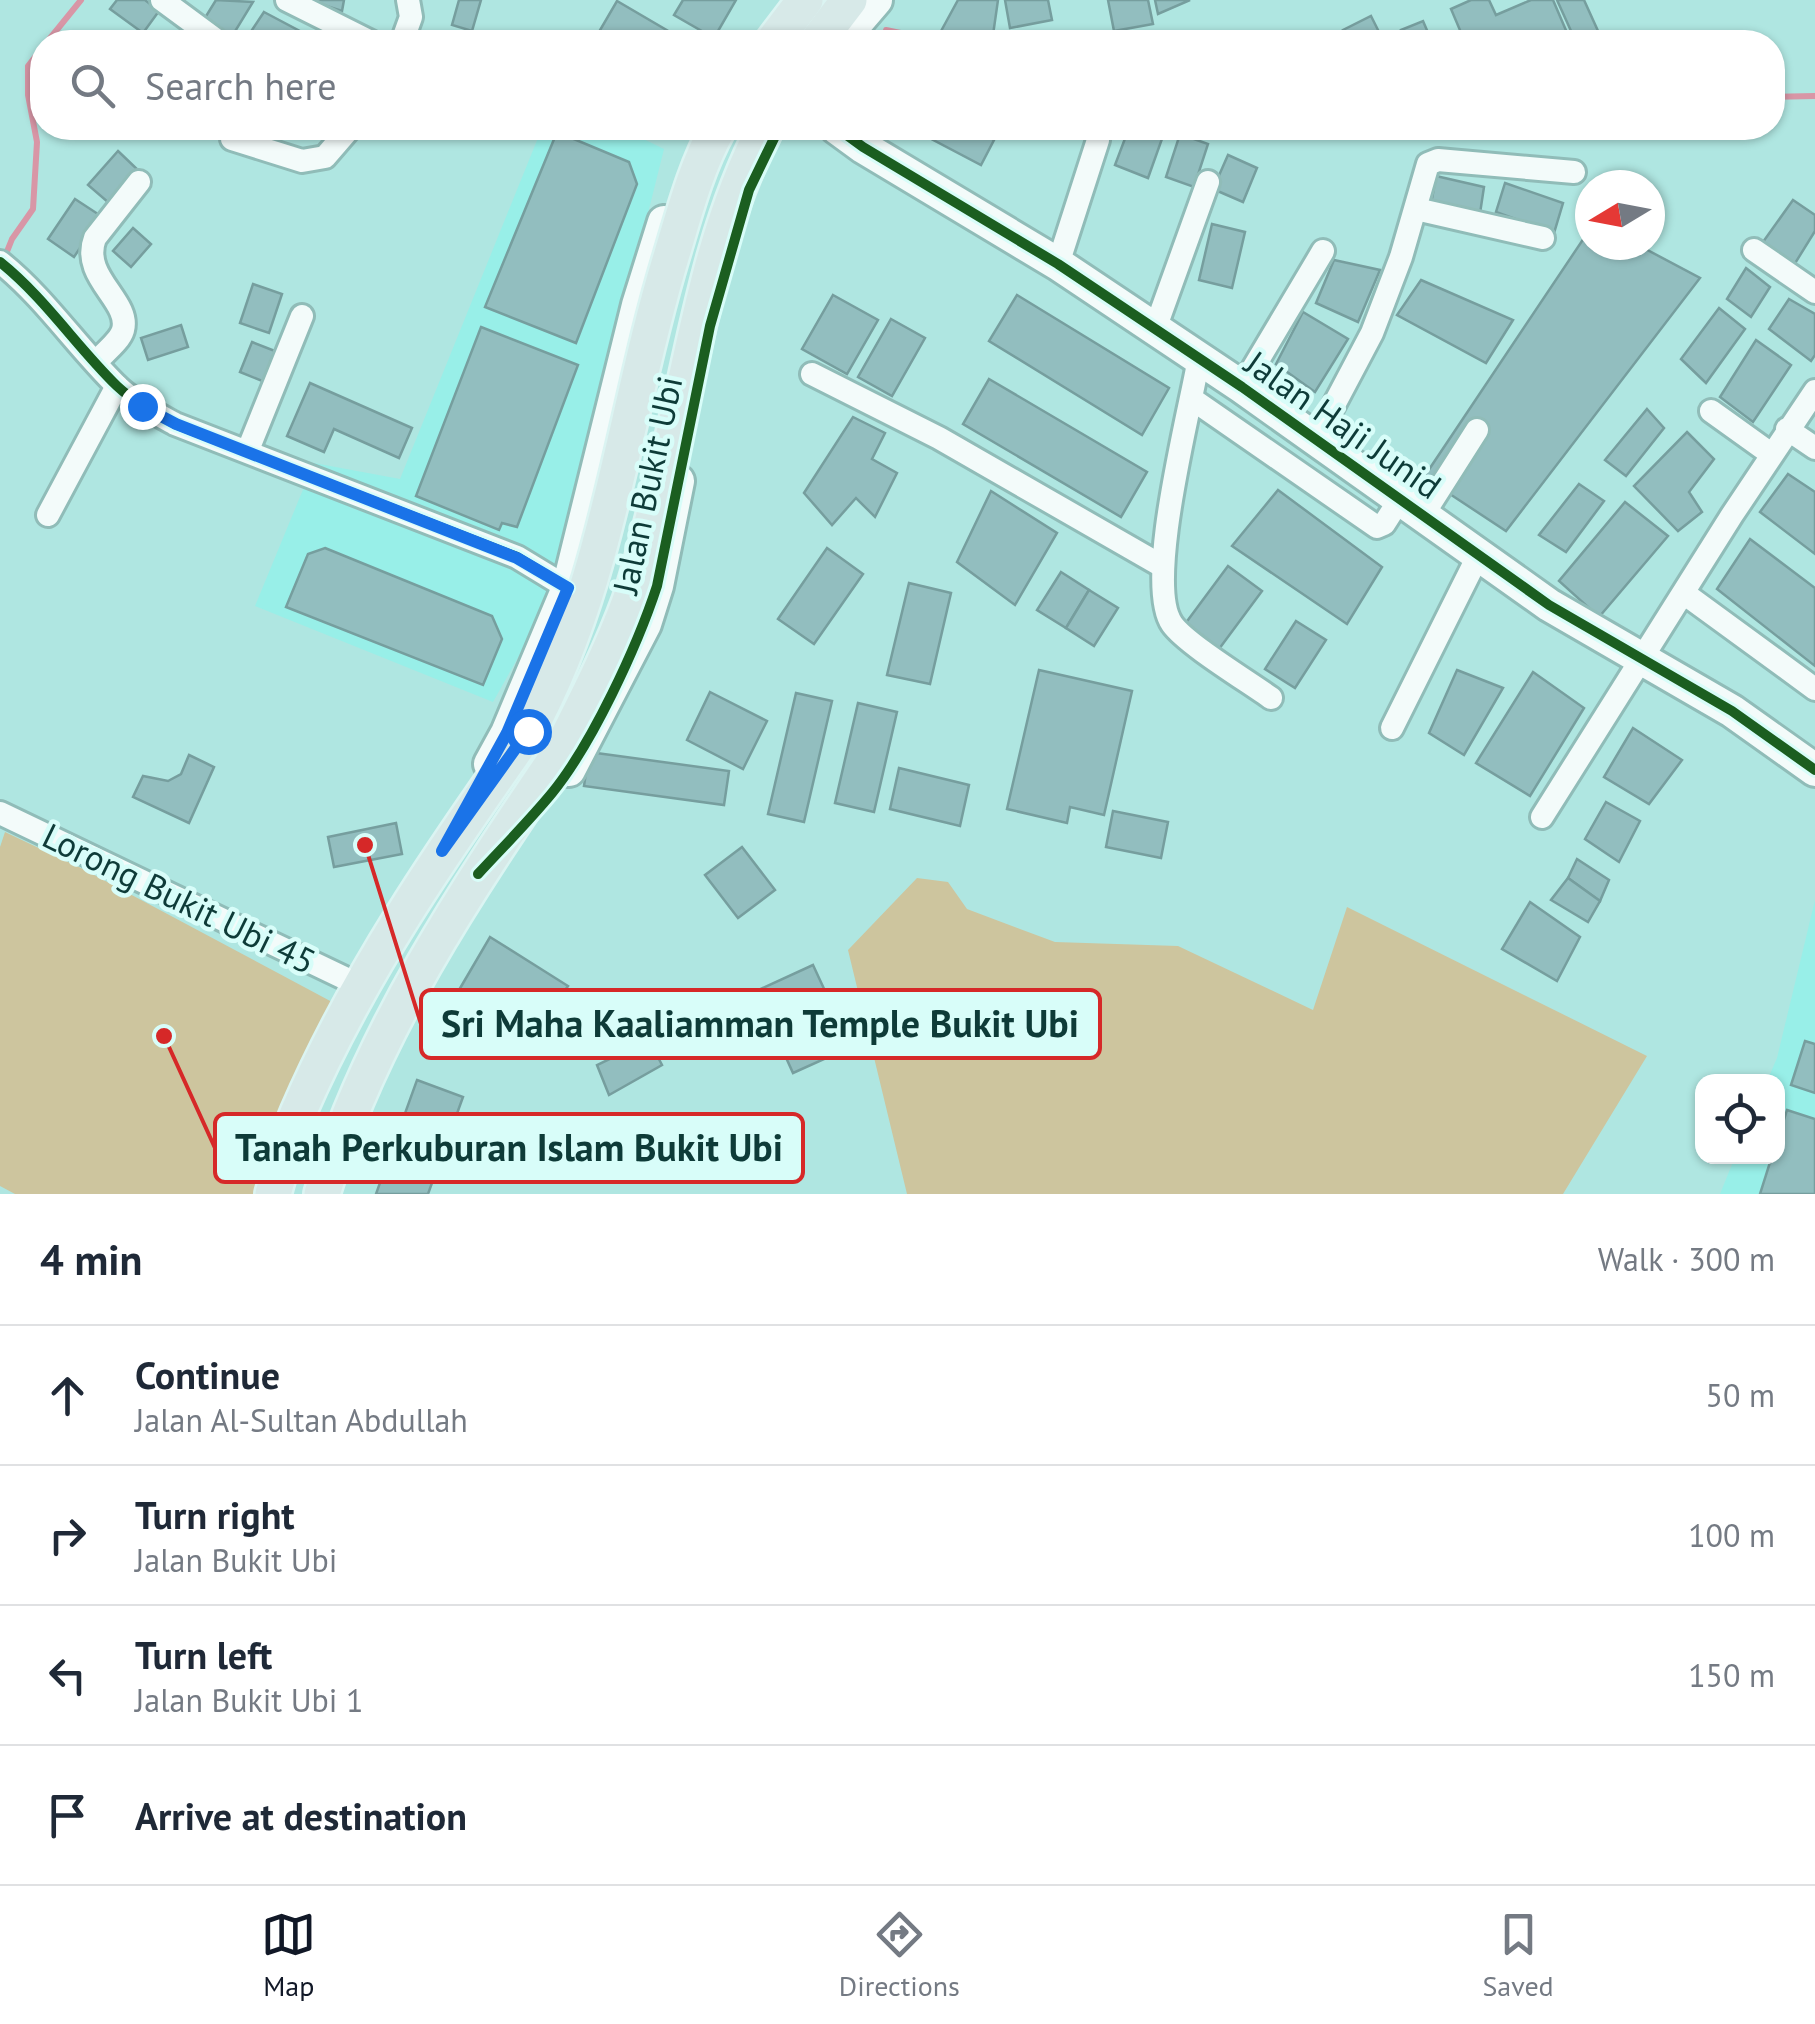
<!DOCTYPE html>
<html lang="en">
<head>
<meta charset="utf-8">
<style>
  :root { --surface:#fff; --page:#f2f2f3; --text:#1f2937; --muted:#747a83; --line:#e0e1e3; --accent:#111827 }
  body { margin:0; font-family:"PT Sans",sans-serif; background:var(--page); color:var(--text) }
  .controls { position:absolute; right:30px; bottom:30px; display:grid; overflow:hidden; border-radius:20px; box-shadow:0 2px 8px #0004 }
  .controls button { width:90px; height:90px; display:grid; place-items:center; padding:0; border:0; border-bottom:2px solid var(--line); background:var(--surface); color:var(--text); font:50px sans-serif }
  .compass { position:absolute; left:1575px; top:170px; width:90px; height:90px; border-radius:50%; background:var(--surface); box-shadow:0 2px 8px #0004; rotate:260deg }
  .stop { position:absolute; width:30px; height:30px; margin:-22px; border:8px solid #1a73e8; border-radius:50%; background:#fff }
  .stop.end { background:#1a73e8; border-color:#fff; box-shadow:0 2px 10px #0008 }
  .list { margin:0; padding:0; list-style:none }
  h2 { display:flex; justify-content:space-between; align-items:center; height:130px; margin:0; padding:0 40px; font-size:42px }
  h2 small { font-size:32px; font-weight:400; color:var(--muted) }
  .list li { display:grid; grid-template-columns:65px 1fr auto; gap:30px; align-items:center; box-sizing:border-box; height:140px; padding:0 40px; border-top:2px solid var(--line) }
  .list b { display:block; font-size:38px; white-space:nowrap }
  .list p { margin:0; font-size:32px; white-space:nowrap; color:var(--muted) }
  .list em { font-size:32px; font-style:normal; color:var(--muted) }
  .icon { flex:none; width:55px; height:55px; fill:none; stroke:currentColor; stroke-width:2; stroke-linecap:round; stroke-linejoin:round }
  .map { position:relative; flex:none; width:1815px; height:1194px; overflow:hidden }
  .search { position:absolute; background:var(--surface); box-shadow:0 2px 8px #0004; left:30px; right:30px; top:30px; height:110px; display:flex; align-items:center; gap:25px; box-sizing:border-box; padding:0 35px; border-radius:40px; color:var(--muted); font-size:38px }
  .sheet { height:690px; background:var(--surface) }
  nav { display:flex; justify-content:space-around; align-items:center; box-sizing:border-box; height:140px; border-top:2px solid var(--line); background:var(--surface); font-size:28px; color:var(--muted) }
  nav a { display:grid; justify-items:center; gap:5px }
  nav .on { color:var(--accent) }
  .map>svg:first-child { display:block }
  .built { fill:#98efe8 }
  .green { fill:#cdc59e }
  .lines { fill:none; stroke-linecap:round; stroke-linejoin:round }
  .stream { stroke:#d896a6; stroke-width:6 }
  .building { fill:#92bebf; stroke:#769e9e; stroke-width:2.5 }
  .street-casing { stroke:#90bcb8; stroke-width:28 }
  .secondary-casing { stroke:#90bcb8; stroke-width:38 }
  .primary-casing { stroke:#dbf4f2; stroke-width:40 }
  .street { stroke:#f3fbfa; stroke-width:22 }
  .secondary { stroke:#f3fbfa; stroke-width:32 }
  .primary { stroke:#d7e9e8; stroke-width:35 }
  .primary-bridge-casing { stroke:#dbf4f2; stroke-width:40; stroke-linecap:butt }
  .primary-bridge { stroke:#d7e9e8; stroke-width:35 }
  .cycleway-casing { stroke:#d8fdf9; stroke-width:16 }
  .cycleway { stroke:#1b5e20; stroke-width:10 }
  .route { stroke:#1a73e8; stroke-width:12 }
  .labels { text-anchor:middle; stroke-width:9; stroke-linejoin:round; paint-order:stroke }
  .street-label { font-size:35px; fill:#0e3b38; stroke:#d8fdf9 }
  .leader { fill:none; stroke:#d62828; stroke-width:4 }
  .callout-dot { fill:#d62828; stroke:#d8fdf9; stroke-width:4 }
  .callout { fill:#d8fdf9; stroke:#d62828; stroke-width:4 }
  .callout-label { font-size:38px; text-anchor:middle; font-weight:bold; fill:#0e3b38 }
</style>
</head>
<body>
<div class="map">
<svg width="1815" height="1194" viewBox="0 0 1815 1194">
  <rect width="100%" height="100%" fill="#afe6e1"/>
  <g class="built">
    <polygon points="542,128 621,128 664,149 553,595 493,702 255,606 314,463 400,479"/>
    <polygon points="1815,900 1815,1194 1720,1194 1735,1157 1778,1156 1778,1082 1767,1081 1777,1058"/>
  </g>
  <g class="green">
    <polygon points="5,832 83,869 334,1003 341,1010 253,1194 15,1194 0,1186 0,847"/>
    <polygon points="917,878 948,882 967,909 1055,942 1178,946 1313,1010 1347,907 1647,1056 1563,1194 907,1194 848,950"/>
  </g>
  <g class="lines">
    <g class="stream">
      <polyline points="886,30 944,42"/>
      <polyline points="47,42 81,0"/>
      <polyline points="1772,97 1815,96"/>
      <polyline points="4,259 12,239 33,209 37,142 28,95 28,66 42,48"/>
    </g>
  </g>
  <g class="building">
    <polygon points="117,0 145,0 159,11 143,33 110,9"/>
    <polygon points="216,0 253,2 231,38 203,21"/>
    <polygon points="308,0 344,0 342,11"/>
    <polygon points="459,0 481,0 472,31 452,25"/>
    <polygon points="683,0 736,0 714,38 674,15"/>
    <polygon points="958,0 998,0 992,42 964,42 940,33"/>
    <polygon points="1005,0 1048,0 1052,20 1010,28"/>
    <polygon points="1108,0 1148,0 1153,24 1114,31"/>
    <polygon points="1155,0 1190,0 1158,14"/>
    <polygon points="1471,0 1489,0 1496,15 1531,0 1553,0 1571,42 1465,42 1451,9"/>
    <polygon points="1557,0 1584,0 1603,42 1576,42"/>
    <polygon points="617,1 687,42 605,42 596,37"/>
    <polygon points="264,12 309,36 304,42 244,42"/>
    <polygon points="1371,16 1384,42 1349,42 1343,30"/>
    <polygon points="1423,21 1432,42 1406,42 1401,30"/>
    <polygon points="926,128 970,128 994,140 981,165 922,134"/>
    <polygon points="1129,128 1142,128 1163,136 1148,178 1115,165"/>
    <polygon points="557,132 629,162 637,184 576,343 485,307"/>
    <polygon points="1180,134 1208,144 1194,187 1166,177"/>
    <polygon points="118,151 138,170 109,203 88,185"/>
    <polygon points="1228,155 1257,168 1243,202 1213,189"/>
    <polygon points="1436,176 1484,187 1479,220 1430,210"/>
    <polygon points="1505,183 1563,203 1554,233 1496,212"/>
    <polygon points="75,199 101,216 74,257 48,239"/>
    <polygon points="1793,200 1815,215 1815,231 1794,265 1763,242"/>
    <polygon points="1212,224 1245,232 1232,288 1199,280"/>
    <polygon points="133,228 151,244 131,267 113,251"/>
    <polygon points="1590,229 1590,245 1638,245 1700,278 1506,531 1424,477"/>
    <polygon points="1334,260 1380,270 1358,322 1316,303"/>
    <polygon points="1746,268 1770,287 1751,317 1727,299"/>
    <polygon points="1421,280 1513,320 1486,363 1397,315"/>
    <polygon points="253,284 282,294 269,333 240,323"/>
    <polygon points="833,295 878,320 847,374 802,349"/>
    <polygon points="1017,295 1169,388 1142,435 989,341"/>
    <polygon points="1789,299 1815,314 1815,355 1811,361 1769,329"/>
    <polygon points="1719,308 1745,329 1706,383 1681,359"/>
    <polygon points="1303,312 1348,339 1315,392 1276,364"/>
    <polygon points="891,319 925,338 892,396 858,377"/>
    <polygon points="181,325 188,347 148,360 141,338"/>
    <polygon points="481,327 578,365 517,527 502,523 499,530 416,496"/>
    <polygon points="1756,340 1791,365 1753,422 1720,397"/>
    <polygon points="252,342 280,353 267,383 240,372"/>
    <polygon points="989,379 1147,472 1121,517 963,424"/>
    <polygon points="310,383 412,428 399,458 334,429 324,452 287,436"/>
    <polygon points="1647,409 1664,428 1626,476 1605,460"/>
    <polygon points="853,417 885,433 872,459 897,473 875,517 856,498 832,525 804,493"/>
    <polygon points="1687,432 1714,459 1689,492 1702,512 1678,531 1634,486"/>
    <polygon points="1788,474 1815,492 1815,554 1760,512"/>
    <polygon points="1579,484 1604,501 1566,552 1539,535"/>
    <polygon points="1278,490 1382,567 1347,624 1232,546"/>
    <polygon points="991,491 1057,533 1015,605 957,562"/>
    <polygon points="1625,502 1668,536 1599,617 1559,581"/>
    <polygon points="1750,539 1815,588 1815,666 1717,589"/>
    <polygon points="325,548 492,616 502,639 483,685 286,607 308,554"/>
    <polygon points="827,548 863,574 814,644 778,619"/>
    <polygon points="1228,566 1262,591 1219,649 1185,624"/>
    <polygon points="1061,572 1089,590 1066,628 1037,610"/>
    <polygon points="909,583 951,593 930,684 887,675"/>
    <polygon points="1089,590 1118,608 1094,646 1066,628"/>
    <polygon points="1296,621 1326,640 1295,688 1265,669"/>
    <polygon points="1039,670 1132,691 1104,815 1070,807 1067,823 1007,809"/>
    <polygon points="1457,670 1503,688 1464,755 1429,733"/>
    <polygon points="1533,672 1584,708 1530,796 1476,763"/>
    <polygon points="710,692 767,721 743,769 687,740"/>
    <polygon points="796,693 832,701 804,822 768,814"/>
    <polygon points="858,703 897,712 874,812 835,803"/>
    <polygon points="1633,728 1682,760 1649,804 1604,777"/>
    <polygon points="589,752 729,771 724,805 584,786"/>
    <polygon points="189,755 214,767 189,823 133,797 143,776 168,781 181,774"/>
    <polygon points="899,768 969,785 960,826 890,809"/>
    <polygon points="1606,802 1640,821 1619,862 1585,839"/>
    <polygon points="1113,811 1168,822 1161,858 1106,847"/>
    <polygon points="396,823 402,854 334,867 328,837"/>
    <polygon points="742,847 775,890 738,918 705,875"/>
    <polygon points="1577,859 1609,880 1600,901 1568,878"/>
    <polygon points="1568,878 1600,901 1588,922 1551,900"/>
    <polygon points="1530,902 1580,937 1557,981 1502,949"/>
    <polygon points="490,937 568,986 522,1050 452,1002"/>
    <polygon points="813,965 851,1047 793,1073 756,991"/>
    <polygon points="649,1040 662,1065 609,1095 597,1065"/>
    <polygon points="1805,1041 1815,1044 1815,1093 1791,1085"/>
    <polygon points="417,1080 463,1097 428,1194 376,1194"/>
    <polygon points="1787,1110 1815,1119 1815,1194 1760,1194 1772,1156 1778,1156 1778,1139"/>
  </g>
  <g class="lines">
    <g class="street-casing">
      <g id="street">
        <polyline points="162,0 219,42"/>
        <polyline points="287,0 371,42"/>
        <polyline points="402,42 411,17 408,0"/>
        <polyline points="232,139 302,161 325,157 350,128"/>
        <polyline points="1416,209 1543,238"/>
        <polyline points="1754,250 1815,292"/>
        <path d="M0,262C45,298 76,346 117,386C134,402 155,413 175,424L517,557L568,588"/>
        <polyline points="1058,264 1098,140"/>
        <polyline points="1155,329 1208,182"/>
        <path d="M1199,358C1190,411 1144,584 1172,624C1186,644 1249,682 1271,698"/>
        <path d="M96,362C104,353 120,341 123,330C131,301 80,277 95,238L139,182"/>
        <polyline points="812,374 939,438 1162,566"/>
        <polyline points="1242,387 1323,251"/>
        <polyline points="1192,399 1377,527 1384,524 1400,499"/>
        <polyline points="1711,411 1771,454"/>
        <polyline points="1787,429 1815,448"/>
        <polyline points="1316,439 1372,333 1401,257 1428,164 1438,160 1574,172"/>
        <polyline points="248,450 302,316"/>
        <polyline points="48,515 117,386"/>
        <polyline points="1423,515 1477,430"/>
        <polyline points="1685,594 1815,689"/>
        <polyline points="1392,728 1479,554"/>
        <polyline points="0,813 359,985"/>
        <polyline points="1542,817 1732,515 1815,391"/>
      </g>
    </g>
    <g class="secondary-casing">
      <g id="secondary">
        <polyline points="840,42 876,0"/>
        <polyline points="837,128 863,147 1058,264 1242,387 1549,605 1732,711 1815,770"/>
        <polyline points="490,764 507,733 568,588 638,305 664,222"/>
        <polyline points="569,770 645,624 657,586 678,481"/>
      </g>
    </g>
    <g class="primary-casing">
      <g id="primary">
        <polyline points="773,42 805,0"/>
        <polyline points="817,42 849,0"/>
        <path d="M273,1194C281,1167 287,1139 298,1113C358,974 441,854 528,731"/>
        <path d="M322,1194C370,1033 467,890 560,753"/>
      </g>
    </g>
    <use href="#street" class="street"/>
    <use href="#secondary" class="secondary"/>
    <use href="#primary" class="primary"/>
    <g class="primary-bridge-casing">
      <g id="primary-bridge">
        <path d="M528,731C610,580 622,418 671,257C684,214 696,167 718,128"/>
        <path d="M560,753C585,703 611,653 630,601C643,563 652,522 662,484C693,363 707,239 765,128"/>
      </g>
    </g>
    <use href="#primary-bridge" class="primary-bridge"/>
    <g class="cycleway-casing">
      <g id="cycleway">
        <polyline points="837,128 863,147 1058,264 1242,387 1549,605 1732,711 1815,770"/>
        <path d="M0,262C45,298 76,346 117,386C134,402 155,413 175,424L517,557L568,588"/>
        <path d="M478,874C503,847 529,821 552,793C592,744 637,647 657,586L710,326L749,190L779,128"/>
      </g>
    </g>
    <use href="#cycleway" class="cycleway"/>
  </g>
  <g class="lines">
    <polyline class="route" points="142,406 176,424 517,558 568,588 507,733 442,851 528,731"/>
  </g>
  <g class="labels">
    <g class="street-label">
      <text transform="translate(1343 425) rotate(35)" y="12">Jalan Haji Junid</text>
      <text transform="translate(648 485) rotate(-78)" y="12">Jalan Bukit Ubi</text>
      <text transform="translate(179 899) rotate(26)" y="12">Lorong Bukit Ubi 45</text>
    </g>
  </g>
  <path class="leader" d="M365 845L421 1024M164 1036L215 1148"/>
  <g class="callout-dot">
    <circle cx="365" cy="845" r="10"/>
    <circle cx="164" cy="1036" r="10"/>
  </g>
  <g class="callout">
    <rect x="421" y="990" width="679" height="68" rx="10"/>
    <rect x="215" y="1114" width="588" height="68" rx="10"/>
  </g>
  <g class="callout-label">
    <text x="760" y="1037">Sri Maha Kaaliamman Temple Bukit Ubi</text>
    <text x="509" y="1161">Tanah Perkuburan Islam Bukit Ubi</text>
  </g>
</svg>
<div class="controls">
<button><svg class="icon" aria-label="locate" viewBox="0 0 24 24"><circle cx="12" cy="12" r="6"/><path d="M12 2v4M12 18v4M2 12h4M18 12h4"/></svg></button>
</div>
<svg class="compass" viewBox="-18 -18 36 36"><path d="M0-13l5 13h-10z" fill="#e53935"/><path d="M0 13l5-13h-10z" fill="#747a83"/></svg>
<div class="stop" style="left:528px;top:731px"></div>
<div class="stop end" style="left:142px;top:406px"></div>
<div class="search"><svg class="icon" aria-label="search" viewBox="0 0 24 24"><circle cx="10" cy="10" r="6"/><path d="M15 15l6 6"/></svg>Search here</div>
</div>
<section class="sheet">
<h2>4 min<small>Walk · 300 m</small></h2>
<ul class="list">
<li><svg class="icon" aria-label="ahead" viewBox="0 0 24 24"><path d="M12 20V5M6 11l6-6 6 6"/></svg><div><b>Continue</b><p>Jalan Al-Sultan Abdullah</p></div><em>50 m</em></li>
<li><svg class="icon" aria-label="right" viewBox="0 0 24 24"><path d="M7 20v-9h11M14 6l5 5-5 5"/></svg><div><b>Turn right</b><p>Jalan Bukit Ubi</p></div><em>100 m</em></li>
<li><svg class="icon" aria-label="left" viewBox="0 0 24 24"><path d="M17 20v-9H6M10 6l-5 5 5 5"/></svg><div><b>Turn left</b><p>Jalan Bukit Ubi 1</p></div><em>150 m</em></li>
<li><svg class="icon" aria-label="arrive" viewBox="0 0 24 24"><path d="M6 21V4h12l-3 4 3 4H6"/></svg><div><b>Arrive at destination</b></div></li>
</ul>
</section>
<nav>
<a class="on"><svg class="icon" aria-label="map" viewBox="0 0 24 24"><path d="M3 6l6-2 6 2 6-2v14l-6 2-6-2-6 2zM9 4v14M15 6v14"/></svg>Map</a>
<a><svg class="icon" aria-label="directions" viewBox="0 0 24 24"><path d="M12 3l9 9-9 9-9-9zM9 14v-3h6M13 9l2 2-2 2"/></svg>Directions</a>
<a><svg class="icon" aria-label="saved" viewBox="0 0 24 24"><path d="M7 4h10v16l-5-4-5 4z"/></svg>Saved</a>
</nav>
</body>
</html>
